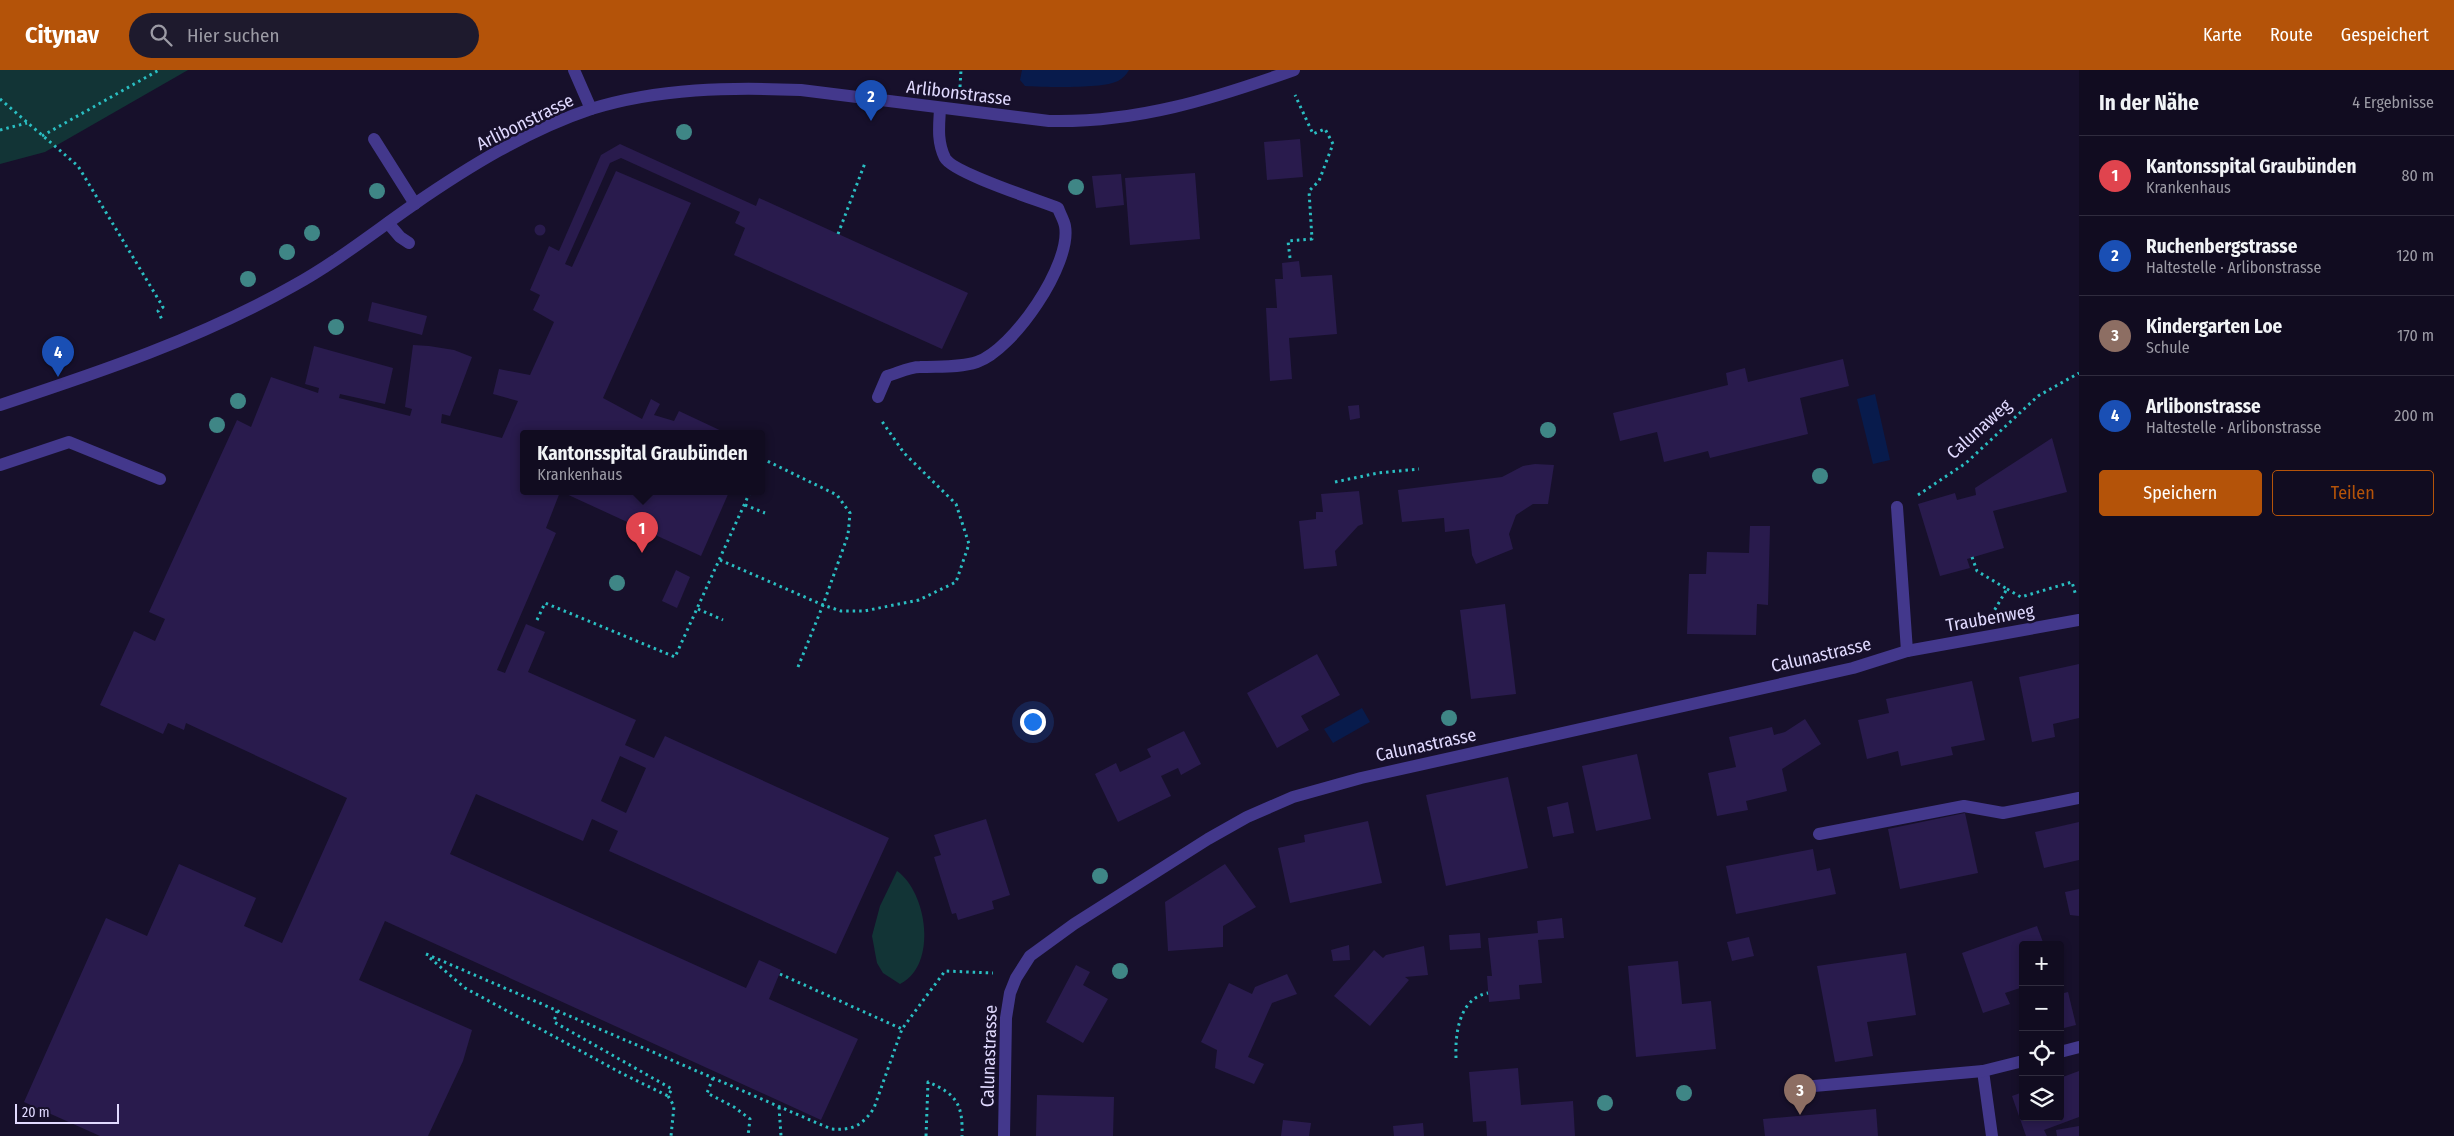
<!DOCTYPE html>
<html lang="de">
<head>
<meta charset="utf-8">
<style>
  :root { --surface:#110c20; --page:#1e1a2d; --text:#f1f3f6; --muted:#9c9ba5; --line:#302c3e; --accent:#b45309 }
  body { margin:0; font-family:"Fira Sans Condensed",sans-serif; background:var(--page); color:var(--text) }
  .controls { position:absolute; right:15px; bottom:15px; display:grid; overflow:hidden; border-radius:5px; box-shadow:0 2px 8px #0003 }
  .controls button { width:45px; height:45px; display:grid; place-items:center; padding:0; border:0; border-bottom:1px solid var(--line); background:var(--surface); color:var(--text); font:25px sans-serif }
  .scale { position:absolute; left:15px; bottom:12px; width:104px; box-sizing:border-box; padding-left:5px; border:2px solid #e1daff; border-top:0; font-size:14px; line-height:18px; white-space:nowrap; color:#e1daff; -webkit-text-stroke:4px #17102b; paint-order:stroke }
  .you { position:absolute; left:1032px; top:651px; width:18px; height:18px; margin:-12px; border:4px solid #fff; border-radius:50%; background:#1a73e8; box-shadow:0 0 0 8px #1a73e833 }
  .badge { display:grid; place-items:center; width:32px; height:32px; border-radius:50%; background:var(--accent); color:#fff; font-size:16px; font-weight:700 }
  .pin { position:absolute; translate:-50% -41px; filter:drop-shadow(0 1px 2px #0008) }
  .pin::after { content:''; position:absolute; top:26px; width:18px; height:15px; background:inherit; clip-path:polygon(0 0,100% 0,50% 100%) }
  .popup { position:absolute; left:520px; top:360px; width:245px; height:65px; box-sizing:border-box; display:grid; place-content:center; border-radius:5px; background:var(--surface); filter:drop-shadow(0 1px 4px #0005); font-size:16px; white-space:nowrap; color:var(--muted) }
  .popup b { font-size:19px; color:var(--text) }
  .popup::after { content:''; position:absolute; left:50%; top:100%; margin-left:-10px; border:10px solid transparent; border-top-color:var(--surface) }
  .list { margin:0; padding:0; list-style:none }
  h2 { display:flex; justify-content:space-between; align-items:center; height:65px; margin:0; padding:0 20px; font-size:21px }
  h2 small { font-size:16px; font-weight:400; color:var(--muted) }
  .list li { display:grid; grid-template-columns:32px 1fr auto; gap:15px; align-items:center; box-sizing:border-box; height:80px; padding:0 20px; border-top:1px solid var(--line) }
  .list b { display:block; font-size:19px; white-space:nowrap }
  .list p { margin:0; font-size:16px; white-space:nowrap; color:var(--muted) }
  .list em { font-size:16px; font-style:normal; color:var(--muted) }
  .actions { display:flex; gap:10px; padding:15px 20px }
  .actions a { flex:1; padding:11px 0; border:1px solid var(--accent); border-radius:5px; text-align:center; font-size:18px; color:var(--accent) }
  .actions .main { background:var(--accent); color:#fff }
  .icon { flex:none; width:28px; height:28px; fill:none; stroke:currentColor; stroke-width:2; stroke-linecap:round; stroke-linejoin:round }
  .map { position:relative; flex:none; width:2079px; height:1066px; overflow:hidden }
  header { display:flex; align-items:center; gap:30px; box-sizing:border-box; height:70px; padding:0 25px; background:var(--accent); color:#fff }
  header strong { font-size:24px }
  nav { display:flex; gap:28px; margin-inline-start:auto; font-size:18px }
  .search { width:350px; height:45px; background:var(--page); display:flex; align-items:center; gap:12px; box-sizing:border-box; padding:0 18px; border-radius:28px; color:var(--muted); font-size:19px }
  main { display:flex }
  aside { flex:1; background:var(--surface) }
  .map>svg:first-child { display:block }
  .green { fill:#123436 }
  .water { fill:#081b4c }
  .building { fill:#291b4d; fill-rule:evenodd }
  .lines { fill:none; stroke-linecap:round; stroke-linejoin:round }
  .path { stroke:#2abec2; stroke-width:3; stroke-dasharray:2.5 4; stroke-linecap:butt }
  .lane { stroke:#43388c; stroke-width:12 }
  .street { stroke:#43388c; stroke-width:12 }
  .tree { fill:#3f8686 }
  .labels { text-anchor:middle; stroke-width:5; stroke-linejoin:round; paint-order:stroke }
  .street-label { font-size:18px; fill:#e1daff; stroke:#17102b }
</style>
</head>
<body>
<header>
<strong>Citynav</strong>
<div class="search"><svg class="icon" aria-label="search" viewBox="0 0 24 24"><circle cx="10" cy="10" r="6"/><path d="M15 15l6 6"/></svg>Hier suchen</div>
<nav><a>Karte</a><a>Route</a><a>Gespeichert</a></nav>
</header>
<main>
<div class="map">
<svg width="2079" height="1066" viewBox="0 0 2079 1066">
  <rect width="100%" height="100%" fill="#17102b"/>
  <g class="green">
    <polygon points="0,0 188,0 45,82 0,94"/>
    <path d="M897,801C927,822 938,895 900,914L883,903L877,893L872,866L880,836Z"/>
  </g>
  <g class="water">
    <path d="M1022,0H1129C1126,5 1123,8 1118,11C1103,19 1044,17 1025,16L1020,10Z"/>
    <polygon points="1875,324 1890,390 1873,394 1857,329"/>
    <polygon points="1362,638 1370,652 1333,673 1324,659"/>
  </g>
  <g class="building">
    <polygon points="1300,69 1303,107 1267,110 1264,72"/>
    <path d="M620,74L756,136L759,128L968,223L942,279L734,185L745,158L735,153L740,142L621,88L610,93L565,194L572,197L616,101L691,133L603,328L642,349L651,329L660,334L654,345L674,351L679,341L728,364H523V422H560L546,458L556,463L497,600L505,603L526,554L545,562L528,602L636,650L625,675L654,688L665,666L889,768L836,884L609,781L618,761L592,749L583,771L476,724L450,784L746,918L759,890L781,900L769,929L858,969L821,1050L385,851L359,910L472,960L463,991L428,1066H100L24,1032L106,848L147,866L179,794L256,828L244,856L282,873L347,728L186,653L184,660L168,653L163,664L100,635L134,561L155,571L165,549L149,542L237,350L251,357L271,307L318,323L319,318L305,314L314,276L393,298L385,334L340,324L339,328L410,346L412,339L405,337L413,275L429,276L454,280L472,287L450,346L442,344L441,353L502,368L518,331L493,324L499,299L530,305L554,252L533,240L540,225L530,220L549,176L559,181L601,85ZM620,686L646,698L626,743L601,731Z"/>
    <polygon points="1195,103 1200,169 1130,175 1125,108"/>
    <polygon points="1121,104 1124,135 1096,138 1092,106"/>
    <circle cx="540" cy="160" r="5.5"/>
    <polygon points="1299,191 1301,207 1332,205 1337,264 1289,268 1292,309 1270,311 1266,238 1277,238 1275,209 1283,209 1282,193"/>
    <polygon points="372,232 427,246 422,265 368,251"/>
    <polygon points="1843,289 1849,316 1800,328 1808,364 1710,388 1708,381 1664,392 1657,362 1620,371 1613,343 1728,315 1726,303 1745,298 1748,312"/>
    <polygon points="1359,335 1360,348 1350,350 1348,336"/>
    <polygon points="2052,368 2067,422 1993,441 2004,478 1967,489 1970,498 1940,506 1918,434 1955,423 1957,430 1976,425 1975,418"/>
    <polygon points="1535,394 1554,395 1548,434 1533,434 1516,445 1509,464 1513,479 1476,494 1472,485 1469,459 1445,462 1444,448 1402,452 1398,420 1502,407 1523,396"/>
    <polygon points="1359,421 1363,454 1358,456 1335,481 1337,496 1304,499 1299,451 1316,449 1316,442 1323,442 1321,424"/>
    <polygon points="562,422 729,422 701,486"/>
    <polygon points="1750,456 1770,456 1768,535 1757,534 1756,565 1687,564 1689,504 1706,504 1707,482 1749,483"/>
    <polygon points="676,500 690,507 677,538 662,531"/>
    <polygon points="1505,534 1516,624 1471,629 1460,540"/>
    <polygon points="1317,584 1340,625 1301,646 1309,660 1277,678 1247,623"/>
    <polygon points="2079,594 2079,648 2053,654 2055,667 2032,672 2019,607"/>
    <polygon points="1972,611 1985,670 1951,677 1953,685 1901,696 1898,681 1867,689 1858,650 1889,643 1886,629"/>
    <polygon points="1805,649 1821,674 1782,699 1787,721 1746,731 1748,740 1717,746 1708,703 1736,697 1729,667 1772,657 1774,665 1785,662"/>
    <polygon points="1184,661 1201,694 1181,705 1178,698 1161,706 1171,726 1118,752 1095,704 1116,693 1120,702 1151,687 1147,679"/>
    <polygon points="1637,684 1651,749 1596,761 1582,696"/>
    <polygon points="1508,707 1528,798 1446,816 1426,725"/>
    <polygon points="1568,732 1574,763 1553,767 1547,737"/>
    <polygon points="1965,743 1978,803 1900,819 1888,759"/>
    <polygon points="986,749 1010,825 992,831 994,839 958,850 956,843 952,844 934,787 941,785 934,765"/>
    <polygon points="1368,751 1382,813 1290,833 1278,778 1305,772 1304,765"/>
    <polygon points="2079,752 2079,790 2044,798 2035,762"/>
    <polygon points="1813,779 1817,801 1830,798 1836,824 1736,844 1726,796"/>
    <polygon points="1225,794 1256,837 1223,856 1223,877 1168,881 1165,832"/>
    <polygon points="2079,819 2079,846 2070,845 2065,822"/>
    <polygon points="1562,848 1564,868 1538,870 1542,913 1519,915 1520,929 1489,932 1487,906 1492,906 1488,868 1538,863 1537,851"/>
    <polygon points="2037,856 2044,875 2023,875 2023,917 2005,923 2010,934 1983,943 1962,883"/>
    <polygon points="1480,863 1481,878 1450,880 1449,865"/>
    <polygon points="1749,867 1754,886 1732,891 1727,872"/>
    <polygon points="1349,875 1350,890 1333,891 1331,880"/>
    <polygon points="1424,876 1428,905 1405,907 1409,910 1370,956 1334,926 1374,880 1383,888 1386,885"/>
    <polygon points="1906,883 1916,945 1867,952 1873,986 1835,992 1817,896"/>
    <polygon points="1678,891 1682,934 1711,931 1716,979 1636,987 1628,896"/>
    <polygon points="1076,895 1090,902 1083,915 1108,929 1083,973 1046,952"/>
    <polygon points="1287,904 1297,924 1272,933 1248,987 1264,994 1254,1014 1215,998 1217,980 1201,972 1229,913 1252,924 1255,917"/>
    <polygon points="2068,922 2076,955 2060,959 2060,924"/>
    <polygon points="1518,998 1521,1035 1573,1031 1575,1066 1487,1066 1486,1051 1473,1052 1469,1002"/>
    <polygon points="2079,1001 2079,1047 2044,1060 2047,1066 2026,1066 2012,1026 2023,1022 2023,1047 2060,1047 2060,1008"/>
    <polygon points="1037,1025 1114,1027 1113,1066 1036,1066"/>
    <polygon points="1876,1039 1878,1066 1765,1066 1763,1049"/>
    <polygon points="1283,1050 1311,1053 1309,1066 1281,1066"/>
    <polygon points="1423,1053 1424,1066 1394,1066 1393,1056"/>
    <polygon points="2079,1056 2079,1066 2057,1066 2056,1060"/>
  </g>
  <g class="lines">
    <g class="path">
      <polyline points="960,17 961,0"/>
      <polyline points="0,29 78,96 163,237 158,241 163,252"/>
      <polyline points="0,60 27,53"/>
      <polyline points="42,66 159,0"/>
      <polyline points="838,164 865,93"/>
      <polyline points="1290,188 1288,171 1312,169 1309,121 1319,111 1333,74 1325,59 1313,64 1295,25"/>
      <polyline points="1335,412 1378,403 1419,399"/>
      <polyline points="1918,425 1966,393 2038,326 2079,303"/>
      <polyline points="745,435 765,443"/>
      <polyline points="1972,487 1977,501 2007,519 1994,541"/>
      <polyline points="720,490 823,535 848,465 850,443 837,425 763,389 761,396"/>
      <polyline points="2007,519 2021,527 2072,512 2076,526"/>
      <polyline points="698,539 723,550"/>
      <polyline points="537,550 545,533 675,587 750,422"/>
      <polyline points="798,597 823,535 841,541 864,541 919,530 956,512 969,474 956,434 904,383 881,350"/>
      <path d="M426,884L831,1059C852,1061 863,1055 874,1038L902,959L945,901L993,903"/>
      <polyline points="430,888 465,918 623,1004 668,1026 672,1019 554,952 557,941"/>
      <polyline points="780,904 902,959"/>
      <path d="M1456,988C1455,964 1459,928 1488,923"/>
      <polyline points="713,1008 707,1023 734,1037 750,1049 748,1066"/>
      <polyline points="668,1026 674,1036 671,1066"/>
      <polyline points="779,1037 781,1066"/>
      <path d="M926,1066L928,1012C957,1024 963,1035 962,1066"/>
    </g>
    <g class="lane">
      <polyline points="374,69 415,134"/>
      <polyline points="388,153 400,167 409,173"/>
      <path d="M878,327L887,306C898,303 909,297 920,297C939,296 959,298 977,292C1013,280 1072,194 1065,156C1064,150 1060,144 1058,138C1038,130 953,103 945,88C937,72 939,56 940,39"/>
      <polyline points="0,395 69,372 160,409"/>
      <polyline points="1819,764 1964,736 2003,743 2079,728"/>
      <polyline points="2060,982 2079,977"/>
      <polyline points="1983,1001 1992,1066"/>
      <polyline points="1814,1016 1983,1001 2023,991"/>
    </g>
    <g class="street">
      <polyline points="574,0 591,39"/>
      <path d="M0,335C100,302 201,268 293,216C335,193 374,162 413,135C468,97 528,60 591,39C659,18 731,17 801,20L1049,51C1136,53 1213,29 1294,0"/>
      <polyline points="1907,581 2079,550"/>
      <polyline points="1004,1066 1006,948 1010,923 1016,908 1030,886 1074,854 1208,769 1247,747 1293,727 1361,708 1853,598 1907,581 1897,437"/>
    </g>
  </g>
  <g class="tree">
    <circle cx="684" cy="62" r="8"/>
    <circle cx="1076" cy="117" r="8"/>
    <circle cx="377" cy="121" r="8"/>
    <circle cx="312" cy="163" r="8"/>
    <circle cx="287" cy="182" r="8"/>
    <circle cx="248" cy="209" r="8"/>
    <circle cx="336" cy="257" r="8"/>
    <circle cx="238" cy="331" r="8"/>
    <circle cx="217" cy="355" r="8"/>
    <circle cx="1548" cy="360" r="8"/>
    <circle cx="1820" cy="406" r="8"/>
    <circle cx="617" cy="513" r="8"/>
    <circle cx="1449" cy="648" r="8"/>
    <circle cx="1100" cy="806" r="8"/>
    <circle cx="1120" cy="901" r="8"/>
    <circle cx="1684" cy="1023" r="8"/>
    <circle cx="1605" cy="1033" r="8"/>
  </g>
  <g class="labels">
    <g class="street-label">
      <text transform="translate(959 23) rotate(7)" y="6">Arlibonstrasse</text>
      <text transform="translate(525 52) rotate(-26)" y="6">Arlibonstrasse</text>
      <text transform="translate(1979 359) rotate(-42)" y="6">Calunaweg</text>
      <text transform="translate(1990 548) rotate(-10)" y="6">Traubenweg</text>
      <text transform="translate(1821 585) rotate(-13)" y="6">Calunastrasse</text>
      <text transform="translate(1426 675) rotate(-12)" y="6">Calunastrasse</text>
      <text transform="translate(989 986) rotate(-88)" y="6">Calunastrasse</text>
    </g>
  </g>
</svg>
<div class="controls">
<button>+</button>
<button>−</button>
<button><svg class="icon" aria-label="locate" viewBox="0 0 24 24"><circle cx="12" cy="12" r="6"/><path d="M12 2v4M12 18v4M2 12h4M18 12h4"/></svg></button>
<button><svg class="icon" aria-label="layers" viewBox="0 0 24 24"><path d="M12 4l9 5-9 5-9-5zM3 14l9 5 9-5"/></svg></button>
</div>
<div class="scale">20 m</div>
<div class="you"></div>
<div class="pin badge" style="left:642px;top:483px;background:#e0444e">1</div>
<div class="popup"><b>Kantonsspital Graubünden</b>Krankenhaus</div>
<div class="pin badge" style="left:871px;top:51px;background:#1a4fb4">2</div>
<div class="pin badge" style="left:1800px;top:1045px;background:#8d6e63">3</div>
<div class="pin badge" style="left:58px;top:307px;background:#1a4fb4">4</div>
</div>
<aside>
<h2>In der Nähe<small>4 Ergebnisse</small></h2>
<ul class="list">
<li><span class="badge" style="background:#e0444e">1</span><div><b>Kantonsspital Graubünden</b><p>Krankenhaus</p></div><em>80 m</em></li>
<li><span class="badge" style="background:#1a4fb4">2</span><div><b>Ruchenbergstrasse</b><p>Haltestelle · Arlibonstrasse</p></div><em>120 m</em></li>
<li><span class="badge" style="background:#8d6e63">3</span><div><b>Kindergarten Loe</b><p>Schule</p></div><em>170 m</em></li>
<li><span class="badge" style="background:#1a4fb4">4</span><div><b>Arlibonstrasse</b><p>Haltestelle · Arlibonstrasse</p></div><em>200 m</em></li>
</ul>
<div class="actions"><a class="main">Speichern</a><a>Teilen</a></div>
</aside>
</main>
</body>
</html>
